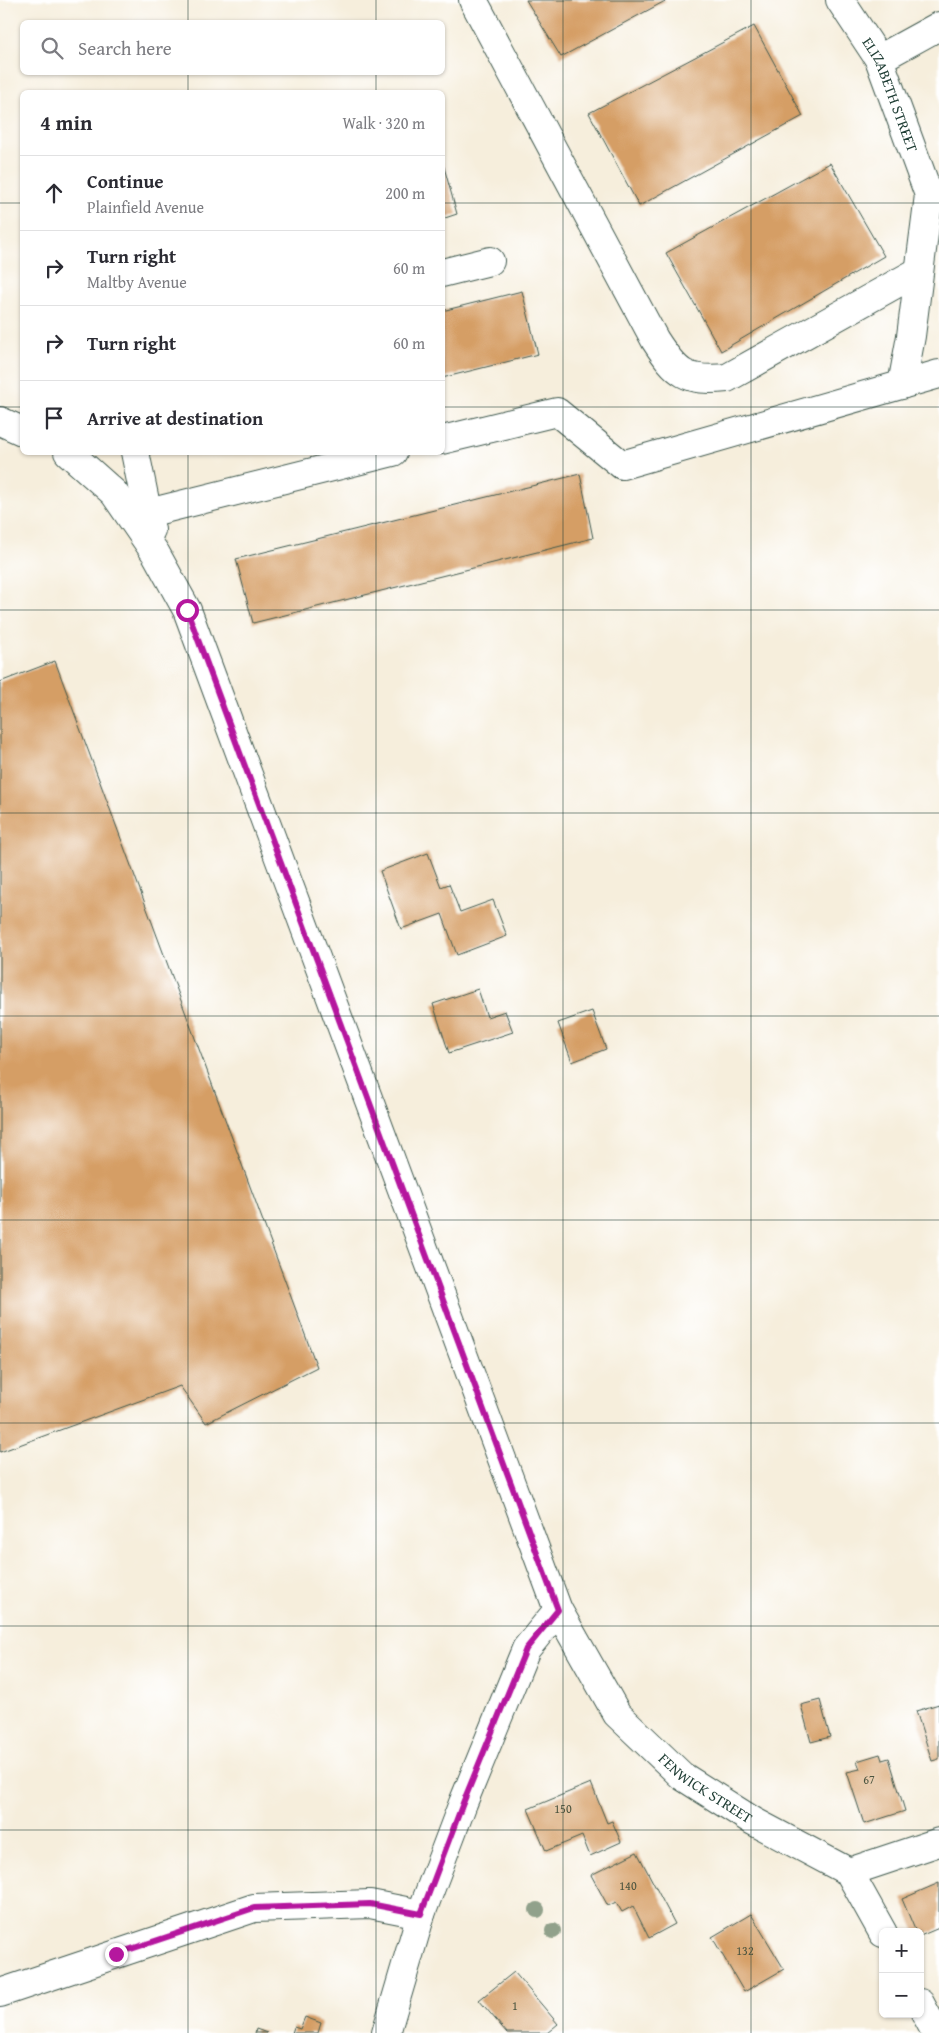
<!DOCTYPE html>
<html lang="en">
<head>
<meta charset="utf-8">
<style>
  :root { --surface:#fff; --page:#f7f7f7; --text:#2b2b33; --muted:#7c7c81; --line:#e1e1e2 }
  body { margin:0; font-family:"Gentium Book Plus",serif; background:var(--page); color:var(--text) }
  .controls { position:absolute; right:15px; bottom:15px; display:grid; overflow:hidden; border-radius:8px; box-shadow:0 1px 4px #0004 }
  .controls button { width:45px; height:45px; display:grid; place-items:center; padding:0; border:0; border-bottom:1px solid var(--line); background:var(--surface); color:var(--text); font:25px sans-serif }
  .stop { position:absolute; width:15px; height:15px; margin:-11px; border:4px solid #b5179e; border-radius:50%; background:#fff }
  .stop.end { background:#b5179e; border-color:#fff; box-shadow:0 1px 5px #0008 }
  .list { margin:0; padding:0; list-style:none }
  h2 { display:flex; justify-content:space-between; align-items:center; height:65px; margin:0; padding:0 20px; font-size:21px }
  h2 small { font-size:16px; font-weight:400; color:var(--muted) }
  .list li { display:grid; grid-template-columns:32px 1fr auto; gap:15px; align-items:center; box-sizing:border-box; height:75px; padding:0 20px; border-top:1px solid var(--line) }
  .list b { display:block; font-size:19px; white-space:nowrap }
  .list p { margin:0; font-size:16px; white-space:nowrap; color:var(--muted) }
  .list em { font-size:16px; font-style:normal; color:var(--muted) }
  .icon { flex:none; width:28px; height:28px; fill:none; stroke:currentColor; stroke-width:2; stroke-linecap:round; stroke-linejoin:round }
  .map { position:relative; flex:none; width:939px; height:2033px; overflow:hidden }
  .search { position:absolute; background:var(--surface); box-shadow:0 1px 4px #0004; left:20px; top:20px; width:425px; height:55px; display:flex; align-items:center; gap:12px; box-sizing:border-box; padding:0 18px; border-radius:8px; color:var(--muted); font-size:19px }
  .panel { position:absolute; background:var(--surface); box-shadow:0 1px 4px #0004; left:20px; top:90px; width:425px; height:365px; border-radius:8px }
  .map>svg:first-child { display:block }
  .building { fill:#d59e65 }
  .lines { fill:none; stroke-linecap:round; stroke-linejoin:round }
  .minor-casing { stroke:#3f584d; stroke-width:30 }
  .minor { stroke:#fff; stroke-width:28 }
  .tree { fill:#91a18b }
  .route { stroke:#b5179e; stroke-width:6 }
  .grid { fill:none; stroke:#1f3d34; stroke-width:1; stroke-opacity:0.55 }
  .labels { text-anchor:middle; stroke-width:4.5; stroke-linejoin:round; paint-order:stroke }
  .number-label { font-size:12px; fill:#4c5540 }
  .street-label { font-size:15px; fill:#1f3d34; stroke:#fff }
</style>
</head>
<body>
<div class="map">
<svg width="939" height="2033" viewBox="0 0 939 2033">
  <rect width="100%" height="100%" fill="#fff"/>
  <filter id="ink" filterUnits="userSpaceOnUse"><feTurbulence type="fractalNoise" baseFrequency=".02" numOctaves="2"/><feDisplacementMap in="SourceGraphic" scale="10" xChannelSelector="R" yChannelSelector="G"/><feConvolveMatrix kernelMatrix="1 2 1 2 8 2 1 2 1" color-interpolation-filters="sRGB"/></filter>
  <filter id="wash" filterUnits="userSpaceOnUse"><feTurbulence type="fractalNoise" baseFrequency=".0096" numOctaves="4" result="noise"/><feDisplacementMap in="SourceGraphic" scale="20" xChannelSelector="R" yChannelSelector="G"/><feGaussianBlur stdDeviation="1.12" result="paint"/><feColorMatrix in="noise" values="0 0 0 0 0 0 0 0 0 0 0 0 0 0 0 0 0 1.4 0 .05"/><feComposite in="paint" operator="in"/></filter>
  <g filter="url(#wash)">
    <rect width="100%" height="100%" fill="#f6eedc"/>
    <g id="blocks">
      <g class="building">
        <polygon points="526,0 667,0 561,57"/>
        <polygon points="754,26 803,116 639,206 589,113"/>
        <polygon points="442,160 457,214 442,219"/>
        <polygon points="830,163 884,256 721,351 666,253"/>
        <polygon points="522,291 538,354 442,378 442,311"/>
        <polygon points="580,474 593,538 253,623 236,559"/>
        <polygon points="55,661 317,1367 206,1423 180,1386 0,1452 0,682"/>
        <polygon points="428,853 441,887 449,884 460,912 493,900 507,936 457,955 442,914 401,929 380,871"/>
        <polygon points="478,989 487,1017 505,1011 513,1032 449,1053 433,1004"/>
        <polygon points="592,1011 606,1049 572,1062 558,1023"/>
        <polygon points="820,1700 830,1737 811,1742 801,1705"/>
        <polygon points="939,1704 939,1759 932,1761 916,1711"/>
        <polygon points="880,1754 882,1760 889,1758 905,1811 864,1824 847,1772 860,1769 857,1761"/>
        <polygon points="591,1783 607,1823 612,1821 621,1842 590,1856 582,1836 546,1851 528,1809"/>
        <polygon points="637,1852 675,1924 649,1938 633,1906 622,1912 616,1902 608,1906 591,1875"/>
        <polygon points="939,1883 939,1928 920,1936 920,1932 916,1932 902,1899"/>
        <polygon points="751,1914 784,1969 744,1992 712,1937"/>
        <polygon points="514,1972 558,2024 547,2033 507,2033 479,2000"/>
        <polygon points="305,2017 321,2023 318,2033 292,2033 294,2027 300,2029"/>
        <polygon points="256,2029 267,2033 255,2033"/>
      </g>
    </g>
  </g>
  <g filter="url(#ink)">
    <use href="#blocks" fill-opacity="0" stroke="#3f584d" stroke-width="1"/>
    <g class="lines">
      <g class="minor-casing">
        <g id="minor">
          <path d="M473,0L655,340C677,374 686,382 727,378L919,271"/>
          <path id="s1" d="M840,0L879,59L929,195L911,336L902,385"/>
          <polyline points="879,59 939,26"/>
          <polyline points="442,273 490,261"/>
          <polyline points="0,421 22,431"/>
          <polyline points="442,440 557,412 622,465 939,374"/>
          <path id="s2" d="M68,452L114,493L156,554L187,610L558,1610L617,1714L682,1776L753,1821L849,1872L883,1933"/>
          <polyline points="135,452 151,530"/>
          <polyline points="148,513 393,452"/>
          <polyline points="849,1872 939,1842"/>
          <polyline points="0,1993 254,1908 370,1904 421,1914"/>
          <polyline points="920,2003 936,2033"/>
          <polyline points="386,2033 421,1914 463,1803 526,1649 558,1610"/>
        </g>
      </g>
      <use href="#minor" class="minor"/>
    </g>
    <g class="tree">
      <circle cx="537" cy="1910" r="8"/>
      <circle cx="553" cy="1931" r="8"/>
    </g>
  </g>
  <g class="lines" filter="url(#ink)">
    <polyline class="route" points="116,1954 254,1908 370,1904 421,1914 463,1803 526,1649 558,1610 187,610"/>
  </g>
  <path class="grid" d="M188,0V22M376,0V22M563,0V2033M751,0V2033M188,72V92M376,72V92M0,203H22M442,203H939M0,407H22M442,407H939M188,452V2033M376,452V2033M0,610H939M0,813H939M0,1016H939M0,1220H939M0,1423H939M0,1626H939M0,1830H939"/>
  <g class="labels">
    <g class="number-label">
      <text x="869" y="1784">67</text>
      <text x="563" y="1813">150</text>
      <text x="628" y="1890">140</text>
      <text x="745" y="1955">132</text>
      <text x="515" y="2010">1</text>
    </g>
    <g class="street-label">
      <text dy="5" stroke="none"><textPath href="#s1" startOffset="108">ELIZABETH STREET</textPath></text>
      <text dy="5" stroke="none"><textPath href="#s2" startOffset="1502">FENWICK STREET</textPath></text>
    </g>
  </g>
</svg>
<div class="controls">
<button>+</button>
<button>−</button>
</div>
<div class="stop" style="left:187px;top:610px"></div>
<div class="stop end" style="left:116px;top:1954px"></div>
<div class="search"><svg class="icon" aria-label="search" viewBox="0 0 24 24"><circle cx="10" cy="10" r="6"/><path d="M15 15l6 6"/></svg>Search here</div>
<section class="panel">
<h2>4 min<small>Walk · 320 m</small></h2>
<ul class="list">
<li><svg class="icon" aria-label="ahead" viewBox="0 0 24 24"><path d="M12 20V5M6 11l6-6 6 6"/></svg><div><b>Continue</b><p>Plainfield Avenue</p></div><em>200 m</em></li>
<li><svg class="icon" aria-label="right" viewBox="0 0 24 24"><path d="M7 20v-9h11M14 6l5 5-5 5"/></svg><div><b>Turn right</b><p>Maltby Avenue</p></div><em>60 m</em></li>
<li><svg class="icon" aria-label="right" viewBox="0 0 24 24"><path d="M7 20v-9h11M14 6l5 5-5 5"/></svg><div><b>Turn right</b></div><em>60 m</em></li>
<li><svg class="icon" aria-label="arrive" viewBox="0 0 24 24"><path d="M6 21V4h12l-3 4 3 4H6"/></svg><div><b>Arrive at destination</b></div></li>
</ul>
</section>
</div>
</body>
</html>
